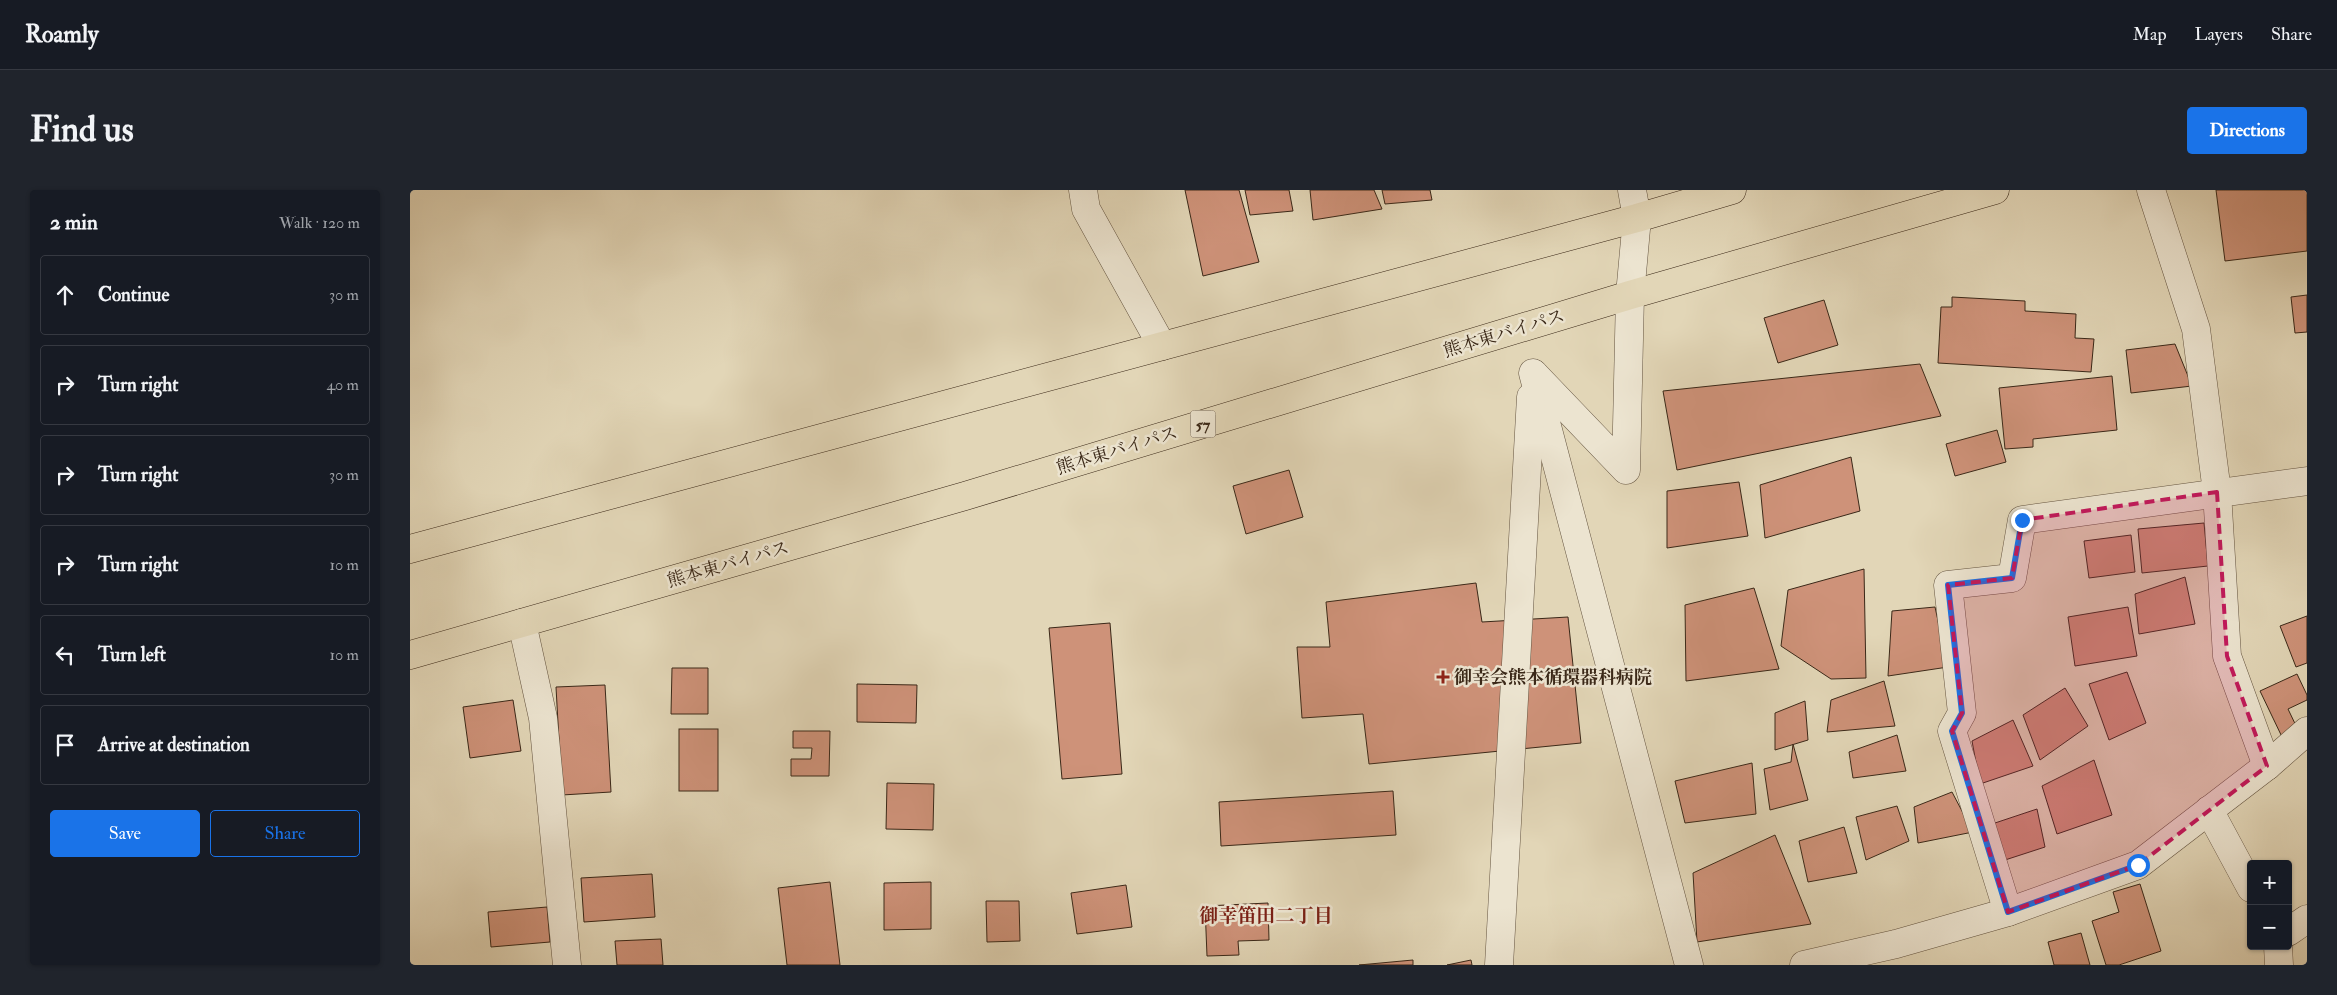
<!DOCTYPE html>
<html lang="en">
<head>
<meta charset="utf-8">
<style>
  :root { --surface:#171b24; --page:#20242c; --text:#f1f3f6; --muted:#9ea1a6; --line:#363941; --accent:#1a73e8 }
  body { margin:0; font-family:"IM FELL Double Pica","Noto Serif JP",serif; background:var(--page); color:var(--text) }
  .controls { position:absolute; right:15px; bottom:15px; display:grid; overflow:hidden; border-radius:5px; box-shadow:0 1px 4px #0004 }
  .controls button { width:45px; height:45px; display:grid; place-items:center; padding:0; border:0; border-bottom:1px solid var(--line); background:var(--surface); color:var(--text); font:25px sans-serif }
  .stop { position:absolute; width:15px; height:15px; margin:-11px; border:4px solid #1a73e8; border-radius:50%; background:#fff }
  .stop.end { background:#1a73e8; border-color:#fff; box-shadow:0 1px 5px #0008 }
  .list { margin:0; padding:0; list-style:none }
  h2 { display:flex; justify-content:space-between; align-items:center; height:65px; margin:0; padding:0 20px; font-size:21px }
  h2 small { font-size:16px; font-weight:400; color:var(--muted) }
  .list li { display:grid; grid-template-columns:32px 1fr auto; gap:15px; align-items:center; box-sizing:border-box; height:80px; margin:0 10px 10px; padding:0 10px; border:1px solid var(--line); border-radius:5px }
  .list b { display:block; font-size:19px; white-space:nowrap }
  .list em { font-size:16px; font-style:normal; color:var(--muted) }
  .actions { display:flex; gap:10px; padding:15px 20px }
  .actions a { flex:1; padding:11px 0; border:1px solid var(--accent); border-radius:5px; text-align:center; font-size:18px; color:var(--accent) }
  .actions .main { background:var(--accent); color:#fff }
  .icon { flex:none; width:28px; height:28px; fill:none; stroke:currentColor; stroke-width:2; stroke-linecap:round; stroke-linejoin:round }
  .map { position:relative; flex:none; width:1897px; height:775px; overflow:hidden; border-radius:5px }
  header { display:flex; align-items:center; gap:30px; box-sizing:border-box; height:70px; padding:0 25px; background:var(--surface); border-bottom:1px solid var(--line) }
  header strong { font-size:24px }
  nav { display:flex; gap:28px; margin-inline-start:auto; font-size:18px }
  .intro { display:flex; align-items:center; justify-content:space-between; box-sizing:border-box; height:120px; padding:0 30px }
  h1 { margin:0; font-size:35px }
  .button { padding:12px 22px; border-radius:5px; background:var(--accent); color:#fff; font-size:18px; font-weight:700 }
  main { display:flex; gap:30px; padding:0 30px }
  aside { flex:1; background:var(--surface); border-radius:5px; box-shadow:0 1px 4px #0004 }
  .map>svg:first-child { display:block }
  .building { fill:#ce9279; stroke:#3a2818 }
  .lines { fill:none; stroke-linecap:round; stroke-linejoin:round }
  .minor-casing { stroke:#645440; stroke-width:29 }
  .trunk-casing { stroke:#3a2818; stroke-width:29 }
  .minor { stroke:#ece4d0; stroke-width:28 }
  .trunk { stroke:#e2d6b7; stroke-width:28 }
  .route { stroke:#1a73e8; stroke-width:6 }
  .marked { fill:#c2185b; fill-opacity:0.2; stroke:#c2185b; stroke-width:4; stroke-dasharray:10 6; stroke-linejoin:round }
  .poi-dot { fill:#8f2418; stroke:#ece4d0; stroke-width:2 }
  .labels { text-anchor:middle; stroke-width:5; stroke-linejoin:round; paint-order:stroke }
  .shield { fill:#ece4d0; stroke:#6f604f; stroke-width:1 }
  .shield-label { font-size:16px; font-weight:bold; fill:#3a2818 }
  .street-label { font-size:18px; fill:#3a2818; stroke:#ece4d0 }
  .poi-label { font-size:18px; font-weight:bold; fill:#3a2818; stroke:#ece4d0; text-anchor:start }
  .neighbourhood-label { font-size:19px; font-weight:bold; fill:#7a1f14; stroke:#ece4d0 }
</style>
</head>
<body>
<header>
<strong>Roamly</strong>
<nav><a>Map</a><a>Layers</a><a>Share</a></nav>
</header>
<div class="intro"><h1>Find us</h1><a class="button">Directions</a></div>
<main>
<aside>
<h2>2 min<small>Walk · 120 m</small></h2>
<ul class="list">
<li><svg class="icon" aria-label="ahead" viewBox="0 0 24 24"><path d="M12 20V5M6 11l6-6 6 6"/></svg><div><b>Continue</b></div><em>30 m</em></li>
<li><svg class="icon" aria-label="right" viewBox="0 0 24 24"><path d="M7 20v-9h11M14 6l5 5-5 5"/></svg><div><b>Turn right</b></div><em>40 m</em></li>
<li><svg class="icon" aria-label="right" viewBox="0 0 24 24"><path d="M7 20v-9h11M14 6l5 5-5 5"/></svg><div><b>Turn right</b></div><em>30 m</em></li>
<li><svg class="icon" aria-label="right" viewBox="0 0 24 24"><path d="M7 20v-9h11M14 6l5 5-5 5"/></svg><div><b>Turn right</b></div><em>10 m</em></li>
<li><svg class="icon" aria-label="left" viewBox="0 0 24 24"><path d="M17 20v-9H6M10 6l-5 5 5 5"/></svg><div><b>Turn left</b></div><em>10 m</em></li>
<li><svg class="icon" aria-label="arrive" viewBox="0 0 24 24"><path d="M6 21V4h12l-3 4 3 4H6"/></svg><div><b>Arrive at destination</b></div></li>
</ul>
<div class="actions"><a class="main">Save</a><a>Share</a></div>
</aside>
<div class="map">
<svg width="1897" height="775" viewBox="0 0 1897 775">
  <rect width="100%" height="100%" fill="#e2d6b7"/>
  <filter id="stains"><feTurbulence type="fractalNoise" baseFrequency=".004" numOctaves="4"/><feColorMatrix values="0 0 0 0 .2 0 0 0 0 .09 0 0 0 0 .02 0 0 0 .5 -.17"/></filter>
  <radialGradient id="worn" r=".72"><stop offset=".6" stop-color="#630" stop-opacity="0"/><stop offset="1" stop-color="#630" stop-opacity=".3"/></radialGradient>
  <g class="building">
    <polygon points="775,0 829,0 849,72 793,86"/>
    <polygon points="835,0 879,0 883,21 840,25"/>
    <polygon points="900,0 964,0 972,19 903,30"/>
    <polygon points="972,0 1020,0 1022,10 975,14"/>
    <polygon points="1806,0 1897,0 1897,61 1815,71"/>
    <polygon points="1897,105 1897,142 1885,143 1881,107"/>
    <polygon points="1542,107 1615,111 1615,121 1666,124 1665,148 1684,149 1681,182 1528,173 1531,117 1542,117"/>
    <polygon points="1414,110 1428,155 1368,173 1354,128"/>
    <polygon points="1765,154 1782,196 1721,203 1716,160"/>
    <polygon points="1510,174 1531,226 1267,280 1253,201"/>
    <polygon points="1702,186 1707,240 1623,249 1623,257 1595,259 1589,198"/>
    <polygon points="1587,240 1596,272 1545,286 1536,254"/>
    <polygon points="1441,267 1450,321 1355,348 1350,295"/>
    <polygon points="879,280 893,327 836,344 823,296"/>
    <polygon points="1329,292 1338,346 1257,358 1257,301"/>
    <polygon points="1794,333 1798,376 1732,383 1728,339"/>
    <polygon points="1721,345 1725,382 1679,388 1674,351"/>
    <polygon points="1454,379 1456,488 1421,489 1371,456 1378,400"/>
    <polygon points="1775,387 1785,434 1729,444 1725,404"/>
    <polygon points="1066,393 1072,432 1158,427 1171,553 959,574 953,524 892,528 887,457 920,457 916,412"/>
    <polygon points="1344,398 1369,479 1276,491 1275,415"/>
    <polygon points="1525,417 1538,477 1478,486 1482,421"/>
    <polygon points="1718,417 1727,466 1665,476 1658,427"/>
    <polygon points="1897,426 1897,473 1886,477 1870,436"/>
    <polygon points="700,433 712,584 652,589 639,438"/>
    <polygon points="262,478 298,478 298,524 261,524"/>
    <polygon points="1717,482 1736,533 1699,550 1679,494"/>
    <polygon points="1887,484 1897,505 1897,510 1878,519 1889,542 1873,549 1850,501"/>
    <polygon points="1474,491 1485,536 1417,542 1421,510"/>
    <polygon points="447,494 507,495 506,533 447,532"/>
    <polygon points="195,495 201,602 152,605 146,497"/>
    <polygon points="1655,498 1678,536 1630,570 1613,525"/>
    <polygon points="103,510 111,561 60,568 53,517"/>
    <polygon points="1395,511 1398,550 1365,560 1365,523"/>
    <polygon points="1603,530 1623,576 1570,594 1562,551"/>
    <rect x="269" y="539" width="39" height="62"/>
    <polygon points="383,541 420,541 419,586 381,586 381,569 401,569 402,558 383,558"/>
    <polygon points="1487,545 1496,581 1443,588 1439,562"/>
    <polygon points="1383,554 1398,610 1360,620 1354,579 1381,572"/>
    <polygon points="1684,570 1702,625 1647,644 1632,596"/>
    <polygon points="1342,573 1346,624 1275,633 1265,591"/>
    <polygon points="477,593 524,594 523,640 476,639"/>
    <polygon points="983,601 986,645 811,656 809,612"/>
    <polygon points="1542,602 1563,642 1508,653 1504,617"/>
    <polygon points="1487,616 1499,651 1456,670 1446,627"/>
    <polygon points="1627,619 1635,657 1595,670 1582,634"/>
    <polygon points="1434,637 1447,683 1398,692 1389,651"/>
    <polygon points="1365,645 1401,734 1287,752 1283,683"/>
    <polygon points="242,684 245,727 174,732 171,688"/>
    <polygon points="420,692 430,775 377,775 368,698"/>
    <polygon points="521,692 521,739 474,740 474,693"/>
    <polygon points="1730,694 1751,761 1709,775 1696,775 1682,731 1709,722 1703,702"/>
    <polygon points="716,695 722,737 667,744 661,703"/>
    <polygon points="576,711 609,711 610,751 577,752"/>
    <polygon points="858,713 859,750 828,751 829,765 797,766 795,716"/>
    <polygon points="137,717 140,752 81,757 78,722"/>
    <polygon points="1671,743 1680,775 1644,775 1638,752"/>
    <polygon points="251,749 253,775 207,775 205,751"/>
    <polygon points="1003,770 1003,775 949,775"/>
    <polygon points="1061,770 1062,775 1037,775"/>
  </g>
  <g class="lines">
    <g class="minor-casing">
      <g id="minor">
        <polyline points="673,0 676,19 752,156"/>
        <polyline points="1741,0 1786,139 1807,302 1817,466 1857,576"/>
        <polyline points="1123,183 1279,775"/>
        <polyline points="1124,184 1216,280 1220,105 1227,28 1222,0"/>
        <polyline points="112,433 133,528 157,775"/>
        <polyline points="1799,620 1841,698"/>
        <polyline points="1598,722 1542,541 1552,523 1538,395 1602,388 1612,330 1897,291"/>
        <polyline points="1878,742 1897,729"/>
        <polyline points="1868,756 1869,775"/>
        <polyline points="1089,775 1121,207"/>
        <polyline points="1394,775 1486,754 1598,722 1728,675 1857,576 1897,541"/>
      </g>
    </g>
    <g class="trunk-casing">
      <g id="trunk">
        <polyline points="0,359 1227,28 1322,0"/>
        <polyline points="0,465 555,306 1220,105 1585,0"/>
      </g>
    </g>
    <use href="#minor" class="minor"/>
    <use href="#trunk" class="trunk"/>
  </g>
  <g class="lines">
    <polyline class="route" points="1612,330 1602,388 1538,395 1552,523 1542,541 1598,722 1728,675"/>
  </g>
  <path class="marked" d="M1807,302L1817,466L1857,576L1728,675L1598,722L1542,541L1552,523L1538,395L1602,388L1612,330Z"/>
  <path class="poi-dot" d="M1030.5 479.5h5v5h5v5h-5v5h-5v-5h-5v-5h5z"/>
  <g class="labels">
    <rect class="shield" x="780.5" y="220.5" width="25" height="27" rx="4"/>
    <g class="shield-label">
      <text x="793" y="240">57</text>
    </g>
    <g class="street-label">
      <text transform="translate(1094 143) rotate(-17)" y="6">熊本東バイパス</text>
      <text transform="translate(707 260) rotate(-17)" y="6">熊本東バイパス</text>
      <text transform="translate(318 374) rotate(-16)" y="6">熊本東バイパス</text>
    </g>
    <g class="poi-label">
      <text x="1044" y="493">御幸会熊本循環器科病院</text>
    </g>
    <g class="neighbourhood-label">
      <text x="856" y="732">御幸笛田二丁目</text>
    </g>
  </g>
  <rect width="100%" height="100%" filter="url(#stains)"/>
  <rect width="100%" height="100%" fill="url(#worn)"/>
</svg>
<div class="controls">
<button>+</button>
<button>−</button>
</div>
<div class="stop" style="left:1728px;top:675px"></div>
<div class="stop end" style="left:1612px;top:330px"></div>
</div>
</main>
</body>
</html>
